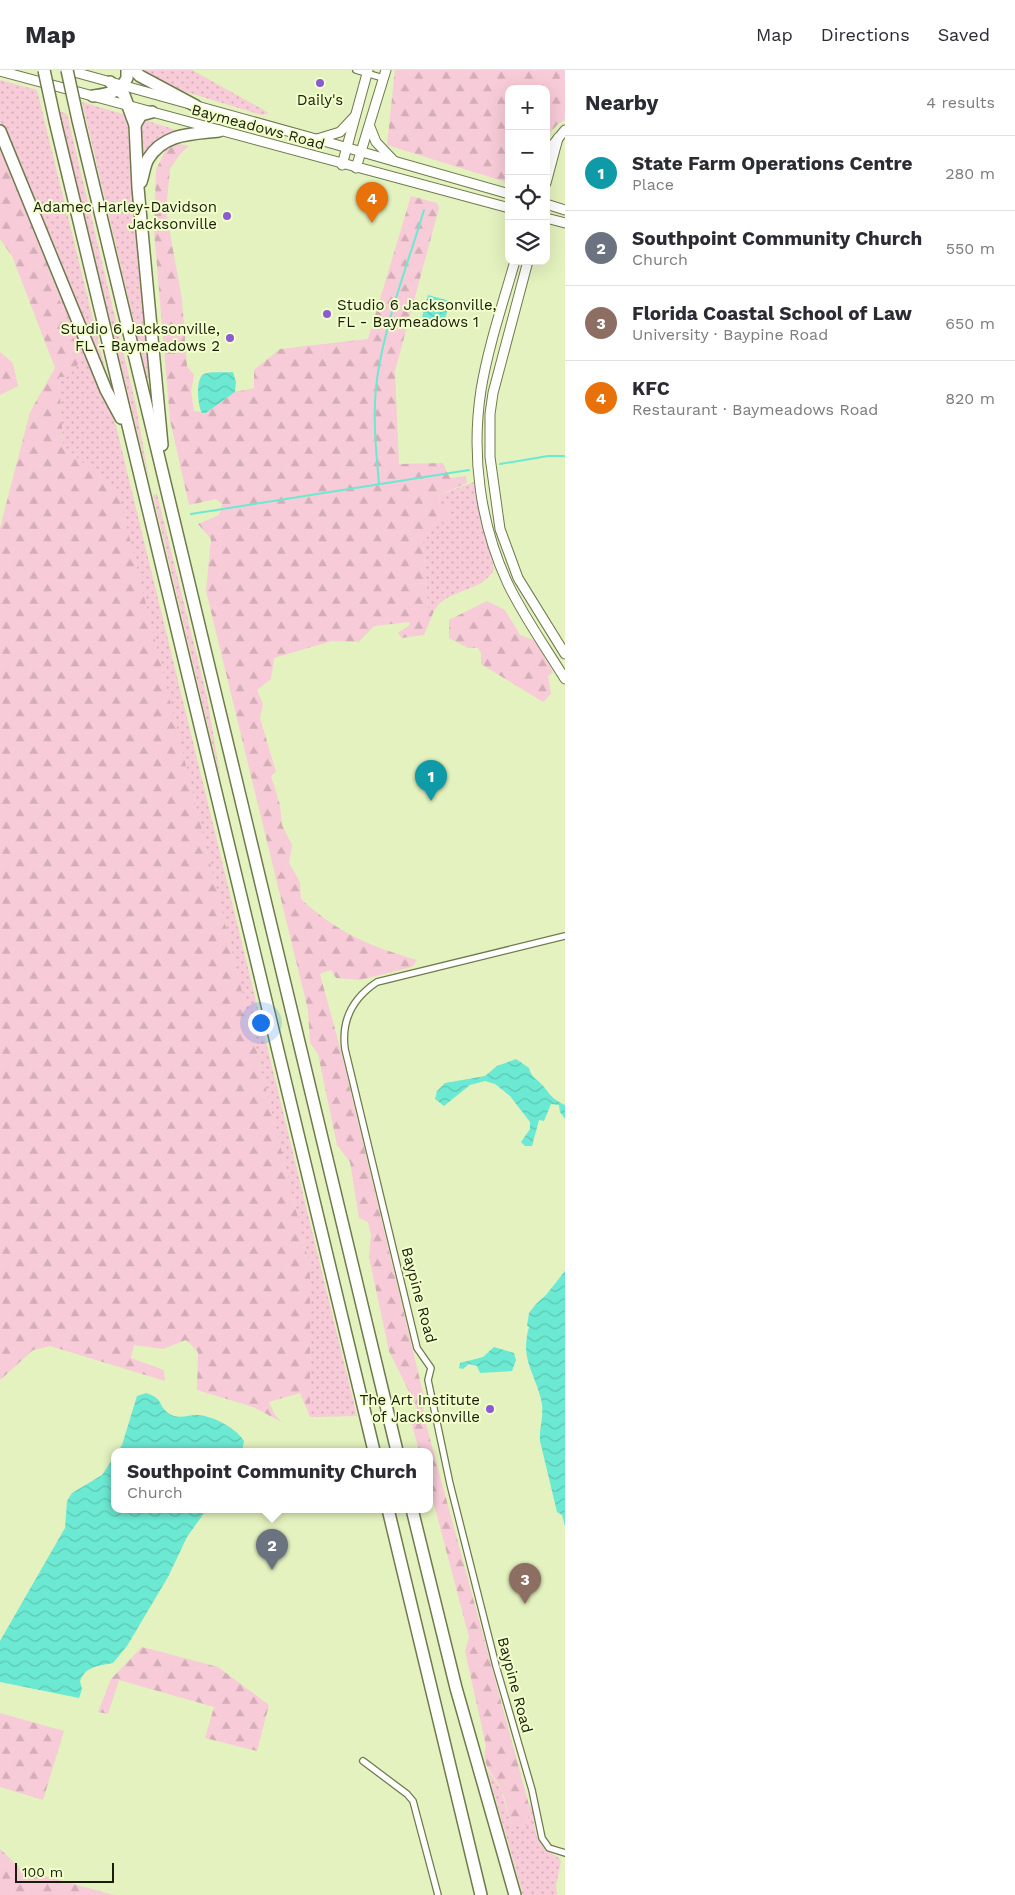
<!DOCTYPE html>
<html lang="en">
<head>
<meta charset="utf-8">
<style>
  :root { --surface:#fff; --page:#f7f7f7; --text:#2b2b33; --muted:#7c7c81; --line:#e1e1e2; --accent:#d93025 }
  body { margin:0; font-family:"Work Sans",sans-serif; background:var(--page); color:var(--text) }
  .controls { position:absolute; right:15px; top:15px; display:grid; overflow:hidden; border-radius:10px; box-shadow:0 5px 20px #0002 }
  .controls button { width:45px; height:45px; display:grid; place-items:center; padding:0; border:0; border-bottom:1px solid var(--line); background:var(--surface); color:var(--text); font:25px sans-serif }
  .scale { position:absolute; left:15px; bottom:12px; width:99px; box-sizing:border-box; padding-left:5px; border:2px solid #191d0a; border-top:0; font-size:14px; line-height:18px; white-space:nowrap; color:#191d0a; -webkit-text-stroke:4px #f2ffcc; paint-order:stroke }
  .you { position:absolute; left:260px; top:952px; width:18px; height:18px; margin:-12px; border:4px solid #fff; border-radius:50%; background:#1a73e8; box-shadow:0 0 0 8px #1a73e833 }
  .badge { display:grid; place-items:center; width:32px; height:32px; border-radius:50%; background:var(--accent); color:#fff; font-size:16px; font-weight:700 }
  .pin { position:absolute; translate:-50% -41px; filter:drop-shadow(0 1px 2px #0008) }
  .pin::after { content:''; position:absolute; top:26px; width:18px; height:15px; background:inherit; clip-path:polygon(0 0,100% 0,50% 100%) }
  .popup { position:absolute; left:111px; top:1378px; width:322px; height:65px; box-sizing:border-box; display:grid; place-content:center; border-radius:10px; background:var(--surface); filter:drop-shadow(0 1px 4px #0005); font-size:16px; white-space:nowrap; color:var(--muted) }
  .popup b { font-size:19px; color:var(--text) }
  .popup::after { content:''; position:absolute; left:50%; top:100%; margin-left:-10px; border:10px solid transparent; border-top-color:var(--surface) }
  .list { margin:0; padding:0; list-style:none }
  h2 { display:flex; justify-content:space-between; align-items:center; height:65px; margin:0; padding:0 20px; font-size:21px }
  h2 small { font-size:16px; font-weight:400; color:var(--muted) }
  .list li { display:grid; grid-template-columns:32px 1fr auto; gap:15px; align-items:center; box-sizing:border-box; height:75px; padding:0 20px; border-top:1px solid var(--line) }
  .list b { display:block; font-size:19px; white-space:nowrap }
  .list p { margin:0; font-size:16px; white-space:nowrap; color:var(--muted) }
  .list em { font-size:16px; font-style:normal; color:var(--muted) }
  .icon { flex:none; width:28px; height:28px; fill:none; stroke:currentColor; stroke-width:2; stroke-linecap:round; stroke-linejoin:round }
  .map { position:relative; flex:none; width:565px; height:1825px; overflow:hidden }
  header { display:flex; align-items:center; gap:30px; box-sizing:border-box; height:70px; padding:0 25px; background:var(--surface); border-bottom:1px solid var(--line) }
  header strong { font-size:24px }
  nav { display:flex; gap:28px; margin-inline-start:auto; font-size:18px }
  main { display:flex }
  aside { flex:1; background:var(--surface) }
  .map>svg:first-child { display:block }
  .grass { fill:url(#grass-dots) }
  .forest { fill:url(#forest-firs) }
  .water { fill:url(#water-waves) }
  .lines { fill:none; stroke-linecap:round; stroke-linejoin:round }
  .stream { stroke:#6ce9d2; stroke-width:2 }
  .street-casing { stroke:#6f7a4d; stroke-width:8 }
  .secondary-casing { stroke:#6f7a4d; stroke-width:11 }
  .primary-casing { stroke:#6f7a4d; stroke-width:11 }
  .highway-casing { stroke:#6f7a4d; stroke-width:14 }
  .street { stroke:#fff; stroke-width:5.5 }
  .secondary { stroke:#fff; stroke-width:9 }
  .primary { stroke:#fff; stroke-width:9 }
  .highway { stroke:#fff; stroke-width:11 }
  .highway-bridge-casing { stroke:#6f7a4d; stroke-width:14; stroke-linecap:butt }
  .highway-bridge { stroke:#fff; stroke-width:11 }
  .poi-dot { fill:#8c5ad3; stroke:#f2ffcc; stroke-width:2 }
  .labels { text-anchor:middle; stroke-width:4; stroke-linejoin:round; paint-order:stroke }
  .poi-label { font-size:15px; fill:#191d0a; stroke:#f2ffcc; text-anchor:end }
  .street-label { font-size:15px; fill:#191d0a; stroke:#f2ffcc }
</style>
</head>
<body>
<header>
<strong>Map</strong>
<nav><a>Map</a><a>Directions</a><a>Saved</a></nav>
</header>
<main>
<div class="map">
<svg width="565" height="1825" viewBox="0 0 565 1825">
  <defs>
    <pattern id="grass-dots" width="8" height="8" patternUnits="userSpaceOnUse" patternTransform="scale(1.25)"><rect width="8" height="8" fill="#f7cbd7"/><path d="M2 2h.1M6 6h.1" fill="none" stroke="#d3aeb7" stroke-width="1.8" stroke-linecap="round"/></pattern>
    <pattern id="forest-firs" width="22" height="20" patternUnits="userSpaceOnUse" patternTransform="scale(1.25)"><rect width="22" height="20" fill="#f7cbd7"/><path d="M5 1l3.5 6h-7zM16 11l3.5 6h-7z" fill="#d3aeb7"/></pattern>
    <pattern id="water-waves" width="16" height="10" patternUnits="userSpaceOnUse" patternTransform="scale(1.25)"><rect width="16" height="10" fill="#6ce9d2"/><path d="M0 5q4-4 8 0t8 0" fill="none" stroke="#5dc7b3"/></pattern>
  </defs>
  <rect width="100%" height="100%" fill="#e4f2bf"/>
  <g class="grass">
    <polygon points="139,0 192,0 269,43 262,45 163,15"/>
    <polygon points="0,10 37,20 112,327 0,52"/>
    <polygon points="82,32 126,45 127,48 150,307 147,308"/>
    <polygon points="59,41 67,44 136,336 149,410"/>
    <polygon points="142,49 176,60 177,63 144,88 140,54"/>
    <polygon points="50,193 106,325 116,356 357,1346 310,1347 310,1196 119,426 63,375 59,307 81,289 48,198"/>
    <path d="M474,412L494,499C483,523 446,518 434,541L428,538L423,472L436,455L440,433L439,425Z"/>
    <polygon points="157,424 207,627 221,711 153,425"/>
    <path d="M487,1699L501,1719L511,1755L527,1756L529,1735H532C534,1750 534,1770 546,1780C551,1784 558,1785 561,1791L556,1815L557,1825H523Z"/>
  </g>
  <g class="forest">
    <polygon points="395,0 565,0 565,50 558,54 546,67 546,19 509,19 509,113 387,75"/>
    <path d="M178,74L189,76L181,83L170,99L166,141L182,229L187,296L194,305L191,321L194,341L206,343L235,322L254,318V300L280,279L368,269L411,126L437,133L439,138L395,301L399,394L443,393L450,408L466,406L467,413L439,425L440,433L450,436L451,449L436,455L423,472L428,538L434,541L424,565L402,568L398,563L410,555L409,552L374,556L359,572L332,571L274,588L271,609L257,620L263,634L260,648L276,702L271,706L280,735L282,755L292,775L289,793L300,812L301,829C338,863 369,876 417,890L412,897L360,910L336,908L331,900L320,904L341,981L425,1331L423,1343L529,1735L527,1756L511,1755C508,1743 506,1730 501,1719C494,1703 480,1696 486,1676L465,1581L469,1567L430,1419V1381H419L411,1351L417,1338L389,1281L369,1187L371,1165L368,1152L359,1148L350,1092L337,1075L318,984L310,973L308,940L206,521L211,469L198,454L219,445L222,434L216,429L189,435L170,350L154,161L156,100L166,79Z"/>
    <polygon points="0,75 50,193 48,198 81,289 75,299 67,307 59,307 63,375 119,425 310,1196 310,1347 300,1323 269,1332 275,1345 282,1352 253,1337 197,1320 198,1282 186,1270 163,1279 134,1275 131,1288 164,1300 165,1311 50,1276 33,1280 0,1310 0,458 30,342 55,298 12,186 0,169"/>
    <polygon points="0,282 13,293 18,316 0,325"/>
    <polygon points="487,531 505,540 520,565 536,571 553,602 548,606 551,624 543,632 481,594 481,583 478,578 468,578 449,568 449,550"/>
    <polygon points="142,1577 218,1597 269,1635 257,1681 205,1668 214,1637 119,1610 108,1644 98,1642 111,1609"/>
    <polygon points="0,1643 64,1661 43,1730 0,1717"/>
    <polygon points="0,1779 22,1800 114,1825 0,1825"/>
  </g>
  <g class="water">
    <polygon points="428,225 450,231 444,253 422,247"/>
    <path d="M233,302L236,312L235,322L206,343H202C198,337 195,308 204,304C211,301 225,303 233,302Z"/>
    <path d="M516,989L529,998C532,1009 538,1009 544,1017C552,1027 553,1029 565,1035V1049L560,1042L559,1035L551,1034L544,1051L539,1050L532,1076H525L521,1072L530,1059V1052L510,1026L495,1014L485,1011L470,1015L444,1036L435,1029L437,1021L445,1013L485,1006L497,996Z"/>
    <path d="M565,1201V1456L562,1445L557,1442L540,1371C539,1356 545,1345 541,1329C534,1301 520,1289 529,1257L527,1256L529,1243L536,1234L546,1225Z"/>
    <polygon points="494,1277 514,1283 516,1290 512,1301 480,1303 477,1296 469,1294 463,1299 459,1298 460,1293 483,1287"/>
    <path d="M146,1323C164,1329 157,1334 168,1343C177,1350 188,1345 198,1345C213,1346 236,1358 244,1371L242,1381H118L122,1375L137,1326Z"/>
    <path d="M114,1387V1439H207L187,1467L168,1507L127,1576L113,1593C98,1596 86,1596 80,1611L82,1619L79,1628L0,1612V1571L65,1458L67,1431L72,1423L102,1405Z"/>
  </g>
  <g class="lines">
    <g class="stream">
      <polyline points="500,394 548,386 565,386"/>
      <path d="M379,413C376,381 373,349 376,317C383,257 407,197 424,140"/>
      <polyline points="191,444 469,400"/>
    </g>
    <g class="street-casing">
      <g id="street">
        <polyline points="356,0 383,8"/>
        <path d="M565,866L377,912C353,928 341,950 345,979L417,1278L431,1298L428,1310L450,1414L496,1596L532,1720L542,1768L549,1778L565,1783"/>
        <polyline points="363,1691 407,1724 413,1731 438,1825"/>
      </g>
    </g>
    <g class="secondary-casing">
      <g id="secondary">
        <polyline points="370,57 376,72 394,91"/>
        <polyline points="317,69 340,62 355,46"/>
        <polyline points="546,83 565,60"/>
        <polyline points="342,95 368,0"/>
        <polyline points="356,98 386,0"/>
        <polyline points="546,113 558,68"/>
        <path d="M515,191C503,233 488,277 481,320C471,385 480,454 508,514C524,547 546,578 565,609"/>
        <polyline points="528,191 493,323 490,344 490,387 500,459 518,508 565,584"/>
      </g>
    </g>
    <g class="primary-casing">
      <g id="primary">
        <polyline points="67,0 316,69"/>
        <polyline points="0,1 509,138"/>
        <polyline points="320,70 509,124"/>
        <polyline points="546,134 565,140"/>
        <polyline points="546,148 565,153"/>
      </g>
    </g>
    <g class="highway-casing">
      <g id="highway">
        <polyline points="134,0 140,6 196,36"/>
        <polyline points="110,12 124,25 135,55 138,118 162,375"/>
        <path d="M93,26C107,24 120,23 127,8V0"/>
        <polyline points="78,50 397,1381"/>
        <polyline points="55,51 374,1381"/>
        <polyline points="135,55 141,45 152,42"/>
        <polyline points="0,61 106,320 121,348"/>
        <path d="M141,112C144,104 144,96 148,89C164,63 192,64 219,61"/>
        <polyline points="388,1439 481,1825"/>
        <polyline points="412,1439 456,1618 515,1825"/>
      </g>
    </g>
    <use href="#street" class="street"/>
    <use href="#secondary" class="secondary"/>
    <use href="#primary" class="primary"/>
    <use href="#highway" class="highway"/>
    <g class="highway-bridge-casing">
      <g id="highway-bridge">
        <polyline points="44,0 55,51"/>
        <polyline points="67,0 78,50"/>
      </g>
    </g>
    <use href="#highway-bridge" class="highway-bridge"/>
  </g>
  <g class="poi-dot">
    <circle cx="320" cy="13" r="5"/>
    <circle cx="227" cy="146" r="5"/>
    <circle cx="327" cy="244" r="5"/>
    <circle cx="230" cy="268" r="5"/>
    <circle cx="490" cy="1339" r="5"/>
  </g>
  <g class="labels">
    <g class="poi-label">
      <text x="320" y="35" text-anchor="middle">Daily's</text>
      <text x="217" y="142">Adamec Harley-Davidson<tspan x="217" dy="17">Jacksonville</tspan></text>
      <text x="337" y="240" text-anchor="start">Studio 6 Jacksonville,<tspan x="337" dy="17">FL - Baymeadows 1</tspan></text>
      <text x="220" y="264">Studio 6 Jacksonville,<tspan x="220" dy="17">FL - Baymeadows 2</tspan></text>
      <text x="480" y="1335">The Art Institute<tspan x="480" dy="17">of Jacksonville</tspan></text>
    </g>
    <g class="street-label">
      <text transform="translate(258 57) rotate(15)" y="5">Baymeadows Road</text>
      <text transform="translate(419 1225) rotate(75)" y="5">Baypine Road</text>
      <text transform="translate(515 1615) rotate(75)" y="5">Baypine Road</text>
    </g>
  </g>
</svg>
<div class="controls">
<button>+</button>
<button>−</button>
<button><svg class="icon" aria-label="locate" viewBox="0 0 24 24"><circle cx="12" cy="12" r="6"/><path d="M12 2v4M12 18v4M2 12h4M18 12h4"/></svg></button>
<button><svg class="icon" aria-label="layers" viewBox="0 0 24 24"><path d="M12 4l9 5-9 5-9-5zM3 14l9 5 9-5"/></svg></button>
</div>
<div class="scale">100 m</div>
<div class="you"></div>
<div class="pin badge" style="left:431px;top:731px;background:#0f9aa8">1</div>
<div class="pin badge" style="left:272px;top:1500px;background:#6b7280">2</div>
<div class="popup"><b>Southpoint Community Church</b>Church</div>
<div class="pin badge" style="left:525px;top:1534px;background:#8d6e63">3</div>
<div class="pin badge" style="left:372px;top:153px;background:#e8710a">4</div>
</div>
<aside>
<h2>Nearby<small>4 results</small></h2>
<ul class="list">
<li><span class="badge" style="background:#0f9aa8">1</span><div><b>State Farm Operations Centre</b><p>Place</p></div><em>280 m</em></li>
<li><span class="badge" style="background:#6b7280">2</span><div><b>Southpoint Community Church</b><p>Church</p></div><em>550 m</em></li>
<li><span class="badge" style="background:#8d6e63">3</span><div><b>Florida Coastal School of Law</b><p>University · Baypine Road</p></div><em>650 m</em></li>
<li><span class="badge" style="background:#e8710a">4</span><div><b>KFC</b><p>Restaurant · Baymeadows Road</p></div><em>820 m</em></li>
</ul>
</aside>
</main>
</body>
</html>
